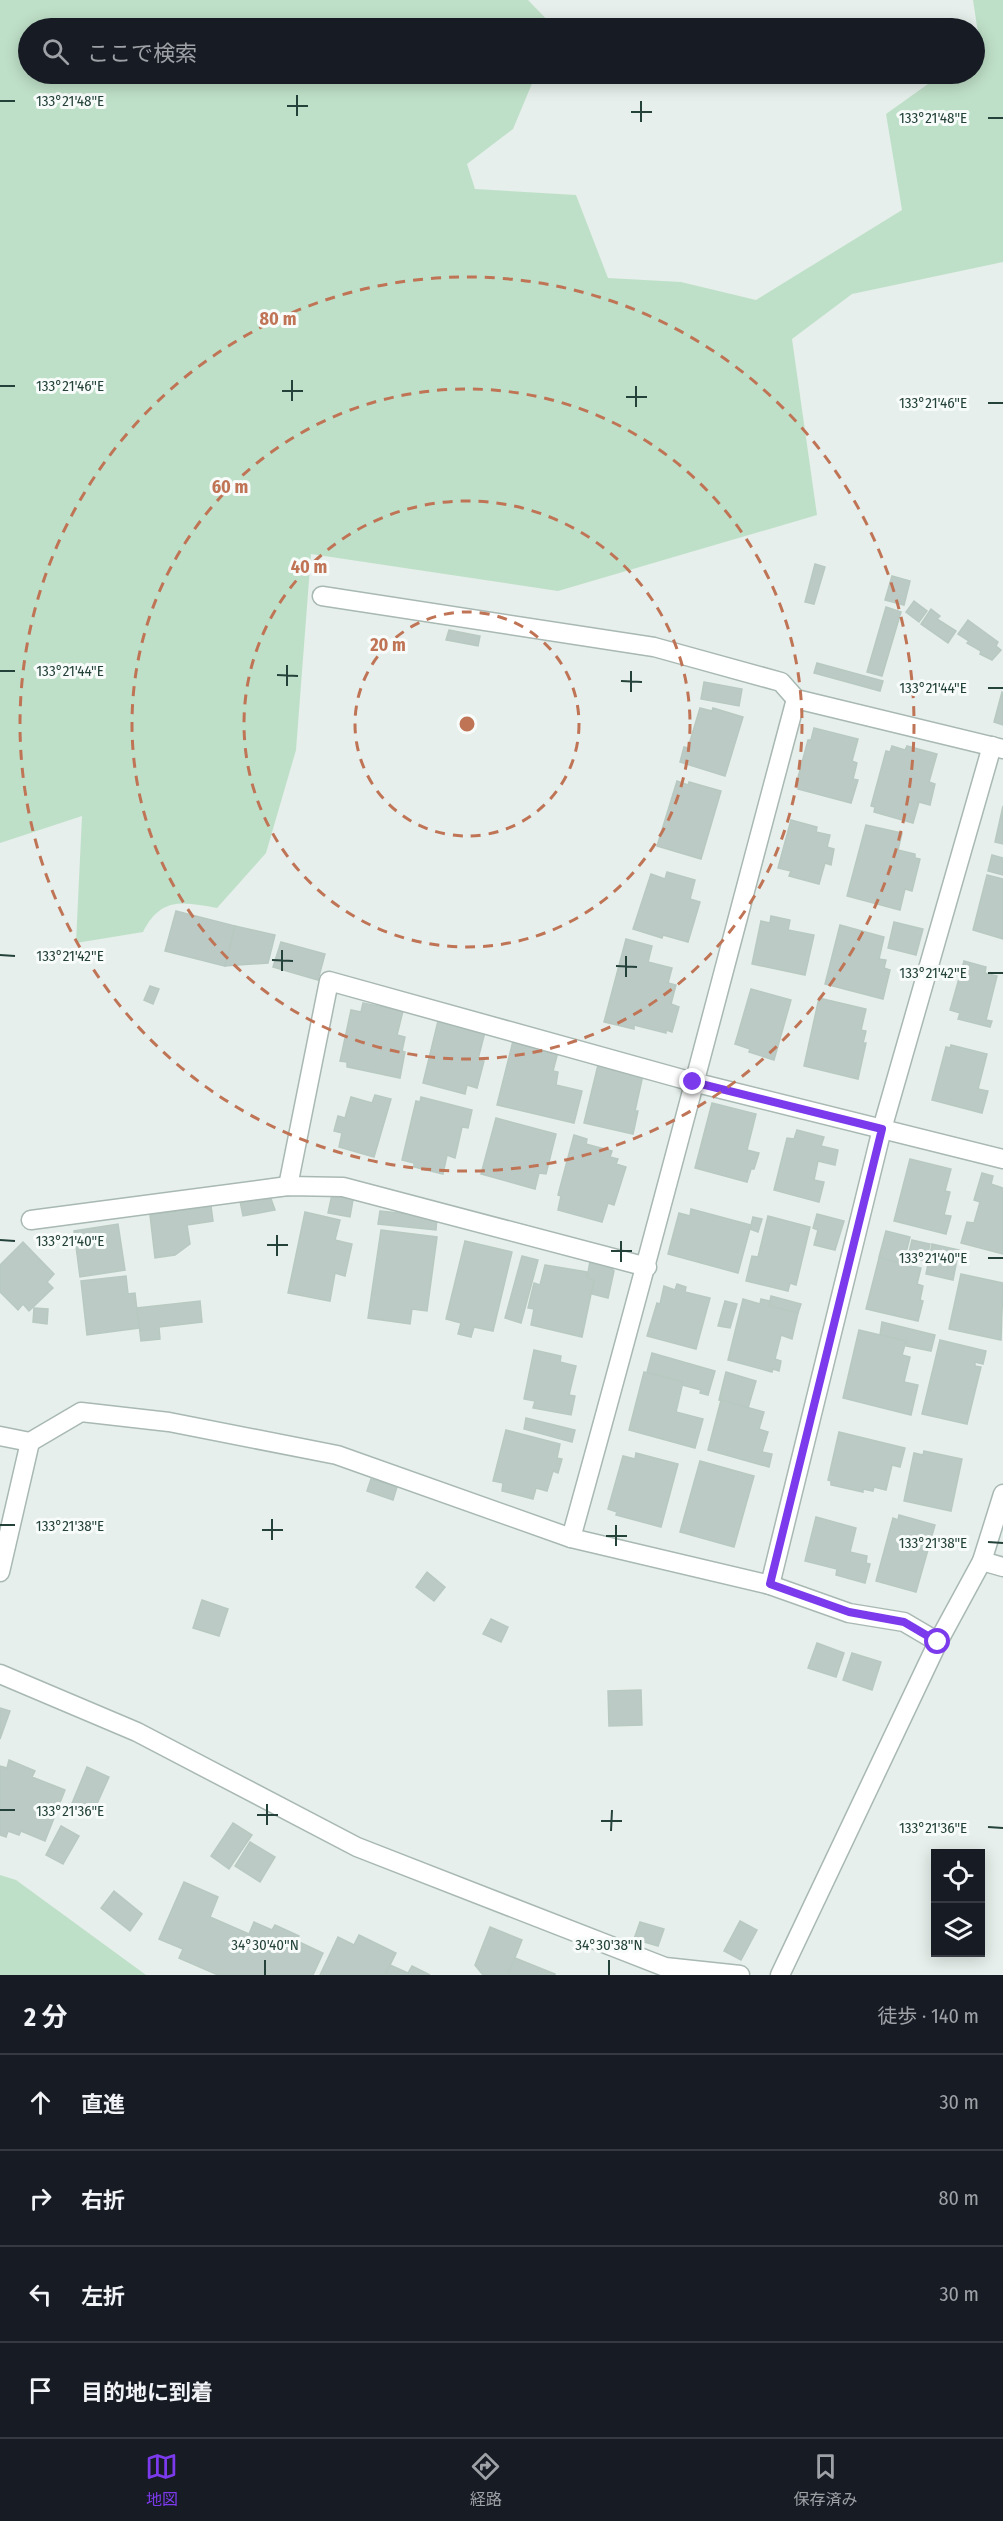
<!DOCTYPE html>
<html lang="ja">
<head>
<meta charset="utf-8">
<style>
  :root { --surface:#171b24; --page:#20242c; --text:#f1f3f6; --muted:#9ea1a6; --line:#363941; --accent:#7c3aed }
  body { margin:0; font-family:"Fira Sans Condensed","Noto Sans JP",sans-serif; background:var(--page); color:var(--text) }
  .controls { position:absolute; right:18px; bottom:18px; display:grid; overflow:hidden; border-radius:0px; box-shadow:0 3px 15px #0003 }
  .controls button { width:54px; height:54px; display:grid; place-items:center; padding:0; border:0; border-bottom:2px solid var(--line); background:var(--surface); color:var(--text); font:30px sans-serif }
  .stop { position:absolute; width:18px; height:18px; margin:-14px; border:4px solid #7c3aed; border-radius:50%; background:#fff }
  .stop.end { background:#7c3aed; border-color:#fff; box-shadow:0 2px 6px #0008 }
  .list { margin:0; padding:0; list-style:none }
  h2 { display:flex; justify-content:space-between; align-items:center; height:78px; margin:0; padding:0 24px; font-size:26px }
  h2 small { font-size:20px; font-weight:400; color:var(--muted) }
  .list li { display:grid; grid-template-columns:39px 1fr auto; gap:18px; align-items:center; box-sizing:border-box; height:96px; padding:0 24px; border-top:2px solid var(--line) }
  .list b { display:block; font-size:22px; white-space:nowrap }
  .list em { font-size:20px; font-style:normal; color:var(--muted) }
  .icon { flex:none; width:33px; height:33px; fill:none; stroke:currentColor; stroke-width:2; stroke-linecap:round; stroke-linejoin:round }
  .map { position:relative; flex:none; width:1003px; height:1975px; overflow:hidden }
  .search { position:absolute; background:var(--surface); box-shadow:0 3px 15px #0003; left:18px; right:18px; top:18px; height:66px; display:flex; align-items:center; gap:15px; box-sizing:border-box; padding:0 21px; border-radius:33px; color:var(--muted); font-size:22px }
  .sheet { height:462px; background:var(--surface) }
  nav { display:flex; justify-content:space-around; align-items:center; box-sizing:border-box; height:84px; border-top:2px solid var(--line); background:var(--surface); font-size:16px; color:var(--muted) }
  nav a { display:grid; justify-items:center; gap:3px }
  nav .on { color:var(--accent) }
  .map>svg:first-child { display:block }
  .green { fill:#bfe0c8 }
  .building { fill:#bbcac4; stroke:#b8c9c2; stroke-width:1.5 }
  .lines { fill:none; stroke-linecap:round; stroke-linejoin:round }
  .minor-casing { stroke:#a8b8b2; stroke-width:21 }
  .minor { stroke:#fff; stroke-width:18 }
  .route { stroke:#7c3aed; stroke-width:8 }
  .ticks { fill:none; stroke:#24423a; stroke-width:2 }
  .ring { fill:none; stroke:#c07456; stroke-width:3; stroke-dasharray:10 8 }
  .ticks-label { font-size:15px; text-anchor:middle; fill:#24423a; stroke:#f7fbf9; stroke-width:6; stroke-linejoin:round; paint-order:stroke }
  .centre { fill:#c07456; stroke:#f7fbf9; stroke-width:3 }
  .ring-label { font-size:18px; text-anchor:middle; font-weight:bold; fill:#c07456; stroke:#f7fbf9; stroke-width:6; stroke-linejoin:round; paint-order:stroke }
</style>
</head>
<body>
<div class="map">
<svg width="1003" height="1975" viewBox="0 0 1003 1975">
  <rect width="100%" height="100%" fill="#e6efeb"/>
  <g class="green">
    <path d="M0,0H528L555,28H28V74H536L513,129L467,164L475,189L576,195L608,278L681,282L756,300L902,210L886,114L942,74H974L975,50L980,46L973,0H1003V262L852,294L792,339L817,515L558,591L311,554L296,750L266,853L217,908C184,902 161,896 143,932L76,943L82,816L0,843Z"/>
    <polygon points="0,1875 16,1880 146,1975 0,1975"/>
  </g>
  <g class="building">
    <polygon points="815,564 825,567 814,604 805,602"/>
    <polygon points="892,576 910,581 904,605 885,600"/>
    <polygon points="914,601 927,611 919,622 906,612"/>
    <polygon points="886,607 901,612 882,676 867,672"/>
    <polygon points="931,609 940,616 937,619 956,631 948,643 921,624"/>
    <polygon points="968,620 998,642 996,646 1001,650 992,660 980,654 981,651 967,643 969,641 958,634"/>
    <polygon points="449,630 480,636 478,646 446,640"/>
    <polygon points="817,663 883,681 880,691 814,673"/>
    <polygon points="704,682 742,689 739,706 701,699"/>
    <polygon points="1002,692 1003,693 1003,725 994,722"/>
    <polygon points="700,708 712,711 713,708 743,717 725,776 680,762 684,747 688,748"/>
    <polygon points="814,728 858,739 852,761 857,763 853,779 858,780 851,803 798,789 799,786 796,785 808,740 811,740"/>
    <polygon points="892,746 905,750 907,746 937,754 929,782 935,784 930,805 919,802 913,823 874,812 875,807 871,806 886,751 890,752"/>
    <polygon points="677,781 688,785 689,782 721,791 701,859 657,846"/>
    <polygon points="1003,806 1003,844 995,842"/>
    <polygon points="791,820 817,827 816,832 830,835 827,847 834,849 831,865 825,863 819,884 789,876 791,871 778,868"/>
    <polygon points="866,825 902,833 898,850 915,854 915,858 920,859 912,891 905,889 900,910 847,896"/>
    <polygon points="992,855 1003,858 1003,875 988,871"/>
    <polygon points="667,872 695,880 690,899 700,902 688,942 663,935 662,938 633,929 651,874 665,879"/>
    <polygon points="987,875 1003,879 1003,939 973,930"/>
    <polygon points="176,911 235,926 225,966 165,951"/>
    <polygon points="771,916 790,920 788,930 814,935 805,975 752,964 761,921 770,923"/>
    <polygon points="894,922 923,929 916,955 888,948"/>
    <polygon points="840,925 884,937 879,959 886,960 884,968 890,970 883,999 825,984"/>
    <polygon points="235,926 275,935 268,963 225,966"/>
    <polygon points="626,939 652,946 648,962 672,968 668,983 676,985 671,1004 679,1007 672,1032 666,1030 666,1033 634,1025 634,1029 604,1022"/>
    <polygon points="281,942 325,954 318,980 273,967"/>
    <polygon points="964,961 986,967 985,973 997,976 986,1020 992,1021 990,1027 958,1019 960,1013 950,1010"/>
    <polygon points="150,986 159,989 153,1004 144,1000"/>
    <polygon points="751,989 791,1000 774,1060 749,1052 750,1049 735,1044"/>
    <polygon points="819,998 866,1009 861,1030 866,1031 863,1043 866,1043 858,1079 804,1066"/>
    <polygon points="363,1003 403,1011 397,1035 405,1037 402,1051 405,1052 400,1078 347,1067 347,1062 340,1061 351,1010 361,1012"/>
    <polygon points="438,1021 485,1032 478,1059 484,1061 477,1088 467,1085 465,1094 423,1083"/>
    <polygon points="513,1041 558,1052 553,1071 558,1072 556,1085 582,1091 574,1123 497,1105"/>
    <polygon points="951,1045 987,1054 978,1089 988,1091 982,1113 932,1100 946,1047 950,1048"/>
    <polygon points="598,1065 643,1075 635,1111 638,1111 633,1134 584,1123"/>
    <polygon points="375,1095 391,1099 374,1157 339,1147 342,1133 334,1131 338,1116 345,1118 351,1097 372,1103"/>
    <polygon points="421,1097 472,1110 468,1128 462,1127 455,1158 447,1155 443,1174 414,1167 414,1163 402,1160 416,1101 420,1102"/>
    <polygon points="712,1103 756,1114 747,1150 759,1153 754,1169 751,1169 747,1182 695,1168"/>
    <polygon points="496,1118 556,1134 546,1174 539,1173 535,1189 481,1174"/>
    <polygon points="797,1130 824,1137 821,1146 838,1150 835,1165 818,1161 814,1180 824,1182 819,1202 774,1190 787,1138 794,1139"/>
    <polygon points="574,1135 587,1139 586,1144 612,1151 610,1157 618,1159 616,1164 626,1167 614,1205 608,1203 602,1222 558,1210 561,1196 558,1195"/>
    <polygon points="910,1159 951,1169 945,1191 950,1192 944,1215 951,1216 946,1234 894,1221"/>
    <polygon points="982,1173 993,1176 991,1184 1003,1188 1003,1254 961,1243 967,1222 974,1223 980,1202 974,1200"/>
    <polygon points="333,1190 354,1194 350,1217 328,1213"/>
    <polygon points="270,1196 275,1210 243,1216 240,1201"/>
    <polygon points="211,1206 213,1221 187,1225 190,1244 175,1255 155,1258 150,1215"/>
    <polygon points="691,1209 751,1225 738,1273 668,1254 679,1213 690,1216"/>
    <polygon points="380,1211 437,1217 436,1230 378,1224"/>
    <polygon points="305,1212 340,1220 335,1240 352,1244 345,1276 335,1273 330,1301 288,1293"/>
    <polygon points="817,1214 844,1221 835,1250 814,1245 818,1230 813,1228"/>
    <polygon points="768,1216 810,1227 796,1285 790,1283 788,1291 746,1281 752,1256 758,1257"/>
    <polygon points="753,1217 762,1219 758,1232 750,1229"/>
    <polygon points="118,1224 125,1270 80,1277 74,1231"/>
    <polygon points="381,1230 437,1237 427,1311 412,1309 410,1324 368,1318"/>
    <polygon points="886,1231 910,1237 903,1264 879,1257"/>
    <polygon points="912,1240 930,1244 926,1261 908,1257"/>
    <polygon points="465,1241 512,1252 493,1331 474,1327 471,1337 458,1334 461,1323 446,1319"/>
    <polygon points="23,1242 54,1274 47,1282 53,1288 29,1311 23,1304 18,1310 0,1292 0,1265"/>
    <polygon points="932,1244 959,1250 953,1280 926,1274"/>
    <polygon points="522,1256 538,1260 521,1323 505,1318"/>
    <polygon points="591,1256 605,1260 614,1271 608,1298 592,1294 594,1280 587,1278"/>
    <polygon points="879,1258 921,1268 917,1284 923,1286 920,1300 923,1301 918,1321 866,1309"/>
    <polygon points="545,1265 587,1272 587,1278 594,1280 582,1337 531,1325 534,1309 528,1308 534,1283 540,1285"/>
    <polygon points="961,1274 1003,1283 1001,1340 949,1329"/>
    <polygon points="126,1276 128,1294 135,1293 139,1328 87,1335 81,1281"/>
    <polygon points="677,1284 686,1287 685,1292 710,1298 696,1349 647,1336 657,1303 660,1304 664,1286 675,1290"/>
    <polygon points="771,1296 801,1304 798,1313 769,1306"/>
    <polygon points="743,1299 760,1304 761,1299 770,1301 769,1306 798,1313 792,1339 781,1335 775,1359 781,1361 779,1371 773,1369 772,1372 728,1360"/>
    <polygon points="200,1301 202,1322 159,1327 160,1339 141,1341 137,1308"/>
    <polygon points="725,1301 737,1304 730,1328 718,1326"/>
    <polygon points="34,1308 48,1309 47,1324 33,1322"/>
    <polygon points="882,1322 935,1335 931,1351 906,1346 907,1341 880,1335"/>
    <polygon points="859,1330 906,1341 902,1355 910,1357 904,1382 918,1385 911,1415 843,1398"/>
    <polygon points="940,1340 986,1351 983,1364 975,1362 975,1366 981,1367 967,1424 922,1414"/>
    <polygon points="534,1350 561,1356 560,1362 576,1366 569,1395 575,1396 571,1415 533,1408 535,1401 524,1399"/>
    <polygon points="652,1353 715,1371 708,1395 700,1393 701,1390 682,1385 683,1382 647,1372"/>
    <polygon points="644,1372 683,1382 676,1412 703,1419 695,1448 629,1430"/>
    <polygon points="726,1372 756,1381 748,1408 719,1400"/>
    <polygon points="721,1400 764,1412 759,1429 768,1432 762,1452 772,1454 769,1467 708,1450"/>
    <polygon points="526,1418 575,1430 572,1442 524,1429"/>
    <polygon points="506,1430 560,1444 557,1458 562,1459 558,1473 553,1471 547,1491 536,1488 533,1499 502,1491 503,1483 493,1481"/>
    <polygon points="839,1432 905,1448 900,1467 892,1465 886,1490 874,1487 873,1491 863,1489 863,1492 831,1485 831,1481 828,1480"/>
    <polygon points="924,1451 962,1459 951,1511 904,1501 914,1453 923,1455"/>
    <polygon points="636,1453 678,1464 661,1527 616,1515 617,1512 608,1509 623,1456 635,1459"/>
    <polygon points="700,1461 754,1476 734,1547 680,1532"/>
    <polygon points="371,1479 397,1487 393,1500 367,1491"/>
    <polygon points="899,1515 935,1525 916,1592 876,1581 893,1518 898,1520"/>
    <polygon points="816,1517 856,1528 850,1552 867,1556 866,1563 870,1564 865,1583 836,1575 837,1569 805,1561"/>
    <polygon points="427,1572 445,1587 434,1601 416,1587"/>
    <polygon points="202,1600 228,1609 219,1636 193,1628"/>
    <polygon points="491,1619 508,1627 501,1642 483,1634"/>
    <polygon points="817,1643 844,1653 836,1677 808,1668"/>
    <polygon points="852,1653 881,1662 872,1690 843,1680"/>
    <polygon points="641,1690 642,1725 609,1726 608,1691"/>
    <polygon points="0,1708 10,1711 0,1739"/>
    <polygon points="9,1760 35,1771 32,1777 65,1790 45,1841 21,1831 19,1835 8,1831 6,1837 0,1835 0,1766 7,1768"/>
    <polygon points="87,1767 109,1777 91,1817 70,1808"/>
    <polygon points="233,1823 252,1835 229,1869 211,1856"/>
    <polygon points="61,1826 79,1836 63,1864 46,1855"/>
    <polygon points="250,1842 275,1857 260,1882 235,1866"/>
    <polygon points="184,1882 218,1897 210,1917 249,1934 254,1922 272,1930 275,1925 299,1936 297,1941 323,1953 313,1975 218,1975 179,1958 183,1949 159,1939"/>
    <polygon points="114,1891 142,1914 130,1931 101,1908"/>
    <polygon points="740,1921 757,1930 741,1960 724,1951"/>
    <polygon points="640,1922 664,1929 658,1946 634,1939"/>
    <polygon points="490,1927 522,1940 508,1975 483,1975 475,1965"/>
    <polygon points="359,1935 396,1953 385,1975 320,1975 338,1937 354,1945"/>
    <polygon points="515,1958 555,1974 554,1975 508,1975"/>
    <polygon points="390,1965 408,1973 412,1966 430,1975 385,1975"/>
  </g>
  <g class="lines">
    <g class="minor-casing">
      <g id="minor">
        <polyline points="322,596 654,647 781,682 796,699 1003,749"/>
        <polyline points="288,1186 329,981 693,1082 1003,1159"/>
        <polyline points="31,1220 288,1186 343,1187 647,1267"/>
        <polyline points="0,1436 30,1442 81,1412 169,1422 337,1455 571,1538 770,1585 849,1613 904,1622 938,1642"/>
        <path d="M571,1538C649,1260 721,979 796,699"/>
        <polyline points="982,1561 1003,1567"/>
        <polyline points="0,1572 30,1442"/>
        <polyline points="770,1585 882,1129 992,746"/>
        <polyline points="0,1674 137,1732 357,1847 665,1967 740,1975"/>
        <polyline points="780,1975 938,1642 982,1561 1003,1494"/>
      </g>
    </g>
    <use href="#minor" class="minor"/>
  </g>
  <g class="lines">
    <polyline class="route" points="693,1082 882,1129 770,1584 849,1612 904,1622 938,1642"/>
  </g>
  <path class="ticks" d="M0,101H15M287,106H308M631,112H652M297,116V95M988,118H1003M641,122V101M0,386H15M282,391H303M626,397H647M292,401V380M988,403H1003M636,407V386M0,671H15M277,675L298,676M621,681L642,682M287,686V665M988,688H1003M631,692V671M0,955L15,956M272,960L293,961M616,966L637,967M282,971V950M988,973H1003M626,977V956M0,1240L15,1241M267,1245H288M611,1251H632M277,1256V1235M988,1258H1003M621,1262V1241M0,1525H15M262,1530H283M606,1536H627M272,1540V1519M988,1542L1003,1543M616,1546V1525M0,1810H15M257,1815H278M601,1821H622M267,1825V1804M988,1827L1003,1828M611,1831L612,1810M265,1975V1960M609,1975V1960"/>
  <g class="ring">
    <circle cx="467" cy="724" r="112"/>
    <circle cx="467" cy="724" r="223"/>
    <circle cx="467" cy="724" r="335"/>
    <circle cx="467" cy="724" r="447"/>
  </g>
  <g class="ticks-label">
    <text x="70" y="106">133°21'48"E</text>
    <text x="933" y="123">133°21'48"E</text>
    <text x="70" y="391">133°21'46"E</text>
    <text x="933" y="408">133°21'46"E</text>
    <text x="70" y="676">133°21'44"E</text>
    <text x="933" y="693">133°21'44"E</text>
    <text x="70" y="961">133°21'42"E</text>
    <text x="933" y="978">133°21'42"E</text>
    <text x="70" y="1246">133°21'40"E</text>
    <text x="933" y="1263">133°21'40"E</text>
    <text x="70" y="1531">133°21'38"E</text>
    <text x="933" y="1548">133°21'38"E</text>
    <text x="70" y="1816">133°21'36"E</text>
    <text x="933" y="1833">133°21'36"E</text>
    <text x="265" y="1950">34°30'40"N</text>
    <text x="609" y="1950">34°30'38"N</text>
  </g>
  <circle cx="467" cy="724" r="9" class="centre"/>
  <g class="ring-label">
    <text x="278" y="325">80 m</text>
    <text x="230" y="493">60 m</text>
    <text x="309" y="573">40 m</text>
    <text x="388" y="651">20 m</text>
  </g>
</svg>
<div class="controls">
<button><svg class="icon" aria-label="locate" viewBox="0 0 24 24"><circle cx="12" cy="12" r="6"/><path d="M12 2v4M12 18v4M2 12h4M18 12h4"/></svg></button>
<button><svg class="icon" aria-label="layers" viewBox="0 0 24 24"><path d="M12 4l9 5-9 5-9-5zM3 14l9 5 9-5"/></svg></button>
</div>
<div class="stop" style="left:938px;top:1642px"></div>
<div class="stop end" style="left:693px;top:1082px"></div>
<div class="search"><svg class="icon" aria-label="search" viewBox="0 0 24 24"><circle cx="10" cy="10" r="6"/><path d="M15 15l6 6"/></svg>ここで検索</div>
</div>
<section class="sheet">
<h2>2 分<small>徒歩 · 140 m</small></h2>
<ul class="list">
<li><svg class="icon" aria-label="ahead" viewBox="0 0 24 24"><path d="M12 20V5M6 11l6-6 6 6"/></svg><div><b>直進</b></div><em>30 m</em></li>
<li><svg class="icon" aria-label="right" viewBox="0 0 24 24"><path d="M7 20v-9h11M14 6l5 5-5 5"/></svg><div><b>右折</b></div><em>80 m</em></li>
<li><svg class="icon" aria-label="left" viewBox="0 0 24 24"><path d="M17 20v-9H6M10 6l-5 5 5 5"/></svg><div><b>左折</b></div><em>30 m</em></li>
<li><svg class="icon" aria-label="arrive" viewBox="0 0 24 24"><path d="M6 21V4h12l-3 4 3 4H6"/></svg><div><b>目的地に到着</b></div></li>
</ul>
</section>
<nav>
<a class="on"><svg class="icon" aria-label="map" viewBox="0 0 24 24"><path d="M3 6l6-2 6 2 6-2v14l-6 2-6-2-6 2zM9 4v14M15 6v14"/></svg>地図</a>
<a><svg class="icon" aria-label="directions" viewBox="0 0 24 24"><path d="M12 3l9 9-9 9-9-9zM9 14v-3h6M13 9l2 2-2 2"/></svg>経路</a>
<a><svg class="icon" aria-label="saved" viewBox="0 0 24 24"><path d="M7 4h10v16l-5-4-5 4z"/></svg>保存済み</a>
</nav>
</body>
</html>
